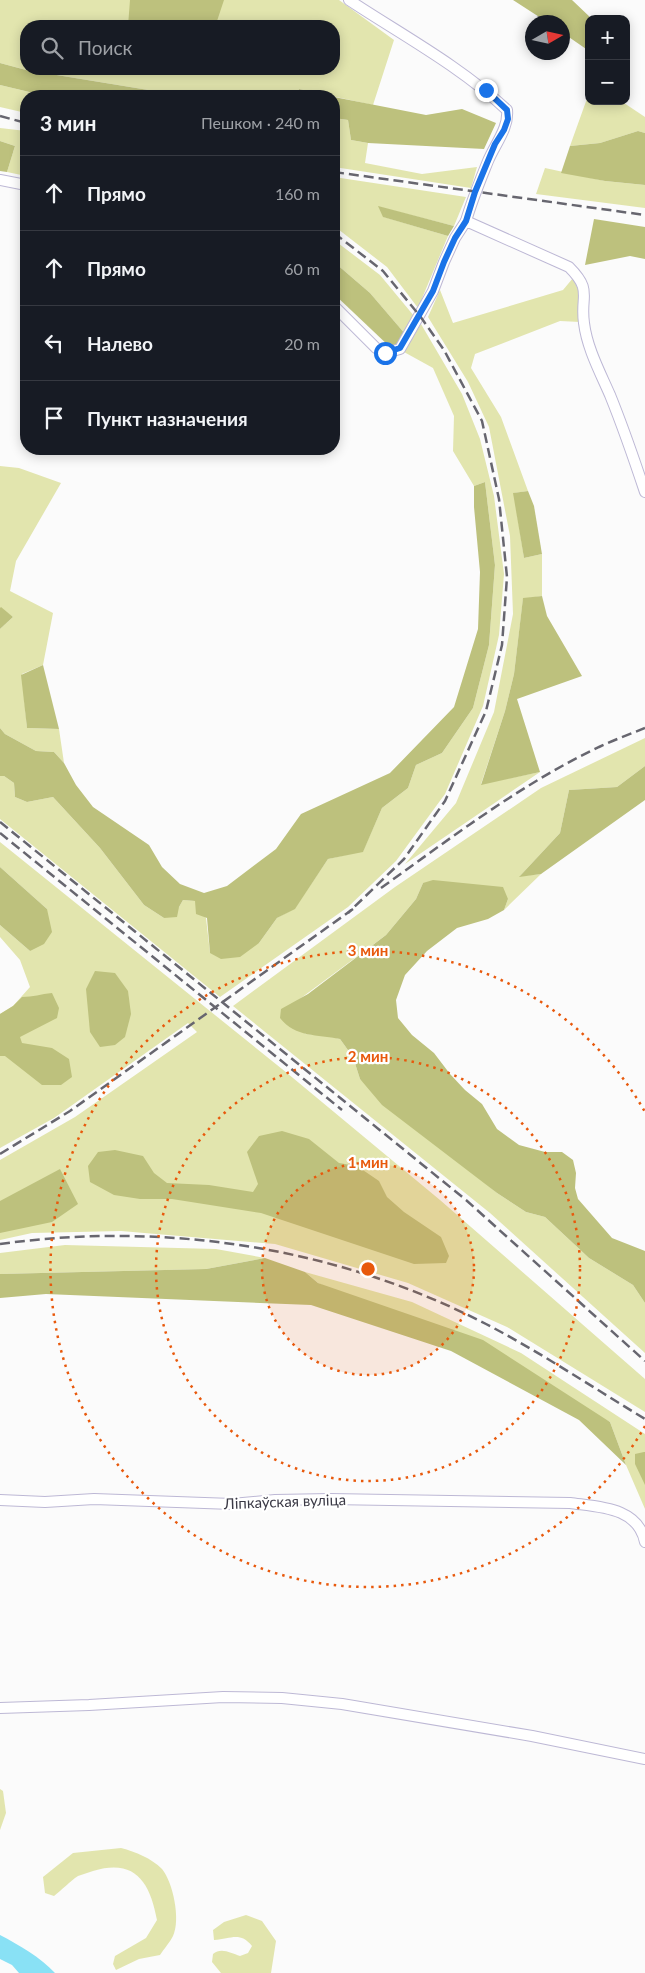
<!DOCTYPE html>
<html lang="ru">
<head>
<meta charset="utf-8">
<style>
  :root { --surface:#171b24; --page:#242831; --text:#f1f3f6; --muted:#9ea1a6; --line:#363941 }
  body { margin:0; font-family:Lato,sans-serif; background:var(--page); color:var(--text) }
  .controls { position:absolute; right:15px; top:15px; display:grid; overflow:hidden; border-radius:10px; box-shadow:0 2px 12px #0003 }
  .controls button { width:45px; height:45px; display:grid; place-items:center; padding:0; border:0; border-bottom:1px solid var(--line); background:var(--surface); color:var(--text); font:25px sans-serif }
  .compass { position:absolute; left:525px; top:15px; width:45px; height:45px; border-radius:50%; background:var(--surface); box-shadow:0 2px 12px #0003; rotate:81deg }
  .stop { position:absolute; width:15px; height:15px; margin:-11px; border:4px solid #1a73e8; border-radius:50%; background:#fff }
  .stop.end { background:#1a73e8; border-color:#fff; box-shadow:0 1px 5px #0008 }
  .list { margin:0; padding:0; list-style:none }
  h2 { display:flex; justify-content:space-between; align-items:center; height:65px; margin:0; padding:0 20px; font-size:21px }
  h2 small { font-size:16px; font-weight:400; color:var(--muted) }
  .list li { display:grid; grid-template-columns:32px 1fr auto; gap:15px; align-items:center; box-sizing:border-box; height:75px; padding:0 20px; border-top:1px solid var(--line) }
  .list b { display:block; font-size:19px; white-space:nowrap }
  .list em { font-size:16px; font-style:normal; color:var(--muted) }
  .icon { flex:none; width:28px; height:28px; fill:none; stroke:currentColor; stroke-width:2; stroke-linecap:round; stroke-linejoin:round }
  .map { position:relative; flex:none; width:645px; height:1973px; overflow:hidden }
  .search { position:absolute; background:var(--surface); box-shadow:0 2px 12px #0003; left:20px; top:20px; width:320px; height:55px; display:flex; align-items:center; gap:12px; box-sizing:border-box; padding:0 18px; border-radius:20px; color:var(--muted); font-size:19px }
  .panel { position:absolute; background:var(--surface); box-shadow:0 2px 12px #0003; left:20px; top:90px; width:320px; height:365px; border-radius:20px }
  .map>svg:first-child { display:block }
  .green { fill:#e2e5ae; fill-rule:evenodd }
  .forest { fill:#bdc17d }
  .water { fill:#89e1f5 }
  .lines { fill:none; stroke-linecap:round; stroke-linejoin:round }
  .minor-casing { stroke:#bdb8d5; stroke-width:12 }
  .minor { stroke:#fff; stroke-width:10 }
  .rail { stroke:#67666f; stroke-width:2.5; stroke-dasharray:10 5; stroke-linecap:butt }
  .route { stroke:#1a73e8; stroke-width:6 }
  .ring { fill:none; stroke:#e8590c; stroke-width:2.5; stroke-dasharray:2.5 5 }
  .labels { text-anchor:middle; stroke-width:4.5; stroke-linejoin:round; paint-order:stroke }
  .street-label { font-size:15px; fill:#3b3a46; stroke:#fff }
  .centre { fill:#e8590c; stroke:#fff; stroke-width:2.5 }
  .ring-label { font-size:15px; text-anchor:middle; font-weight:bold; fill:#e8590c; stroke:#fff; stroke-width:4.5; stroke-linejoin:round; paint-order:stroke }
</style>
</head>
<body>
<div class="map">
<svg width="645" height="1973" viewBox="0 0 645 1973">
  <rect width="100%" height="100%" fill="#fbfbfb"/>
  <g class="green">
    <path d="M0,0H339L394,40L373,105L299,89L297,96H185L26,70L0,63ZM26,26H334V69H26Z"/>
    <polygon points="0,85 46,96 26,96 26,113 0,107"/>
    <polygon points="589,93 589,101 621,101 645,117 645,133 638,131 600,143 570,146"/>
    <polygon points="334,118 348,120 351,140 368,143 365,163 422,174 477,167 471,188 334,167"/>
    <polygon points="0,128 26,131 26,176 7,172 15,146 0,141"/>
    <polygon points="545,168 605,181 645,185 645,208 536,194"/>
    <polygon points="334,177 466,197 454,226 379,207 384,217 448,236 418,308 387,267 334,226"/>
    <polygon points="334,240 380,275 414,316 406,335 370,293 334,262"/>
    <polygon points="573,278 581,296 580,322 560,321 475,354 471,368 501,417 528,491 514,493 524,558 542,554 542,596 523,599 514,674 505,711 481,784 540,772 405,864 456,803 494,712 513,614 510,536 489,427 468,382 428,317 440,290 453,323 563,290"/>
    <polygon points="421,324 462,394 480,439 494,496 504,574 499,635 483,706 445,794 396,861 348,907 220,997 0,819 0,776 4,776 14,783 15,797 27,802 53,797 100,848 144,905 164,918 179,907 183,900 195,901 206,918 210,953 259,943 277,918 295,908 328,859 363,851 382,808 408,788 416,765 442,753 473,708 489,645 495,565 485,482 474,486 453,451 454,416 433,368 404,352"/>
    <polygon points="0,466 19,468 61,483 16,561 10,591 53,613 43,665 22,674 27,728 59,729 64,763 54,752 36,751 5,734 0,728 0,629 13,617 0,608"/>
    <polygon points="645,738 645,766 617,787 569,790 560,833 520,876 541,874 504,910 508,899 423,883 416,899 386,935 297,1001 305,1034 324,1035 340,1039 353,1057 360,1079 497,1193 526,1212 545,1217 589,1258 633,1285 645,1303 645,1353 490,1213 233,1006 395,887 541,788"/>
    <polygon points="0,842 287,1073 440,1200 637,1372 645,1379 645,1412 507,1327 408,1283 275,1244 121,1231 32,1233 0,1240 0,1160 75,1117 197,1032 188,1023 54,1118 0,1148 0,1014 13,1006 30,987 20,960 0,937 0,925 30,951 47,909 0,867"/>
    <polygon points="65,1245 216,1249 265,1258 206,1269 0,1274 0,1253"/>
    <polygon points="305,1272 412,1302 521,1353 645,1434 645,1509 626,1465 610,1422 318,1283"/>
    <polygon points="0,1789 3,1791 6,1813 0,1830"/>
    <path d="M121,1848C136,1852 151,1858 162,1869C173,1882 181,1920 173,1936C170,1942 164,1949 160,1955L139,1959L116,1970L113,1964L115,1956L146,1938L157,1920C150,1882 135,1858 93,1871C88,1873 83,1874 78,1876C70,1881 62,1890 54,1896L45,1893L43,1877L73,1853Z"/>
    <path d="M246,1915L262,1921L276,1941L271,1973H221L212,1962L213,1954C221,1947 231,1953 240,1956L248,1953L252,1946C240,1931 231,1939 214,1940L213,1930L224,1922Z"/>
  </g>
  <g class="forest">
    <polygon points="130,0 224,0 217,21 221,26 128,26"/>
    <polygon points="513,0 572,0 592,19 589,19 589,51 563,33 562,22 547,22"/>
    <polygon points="0,63 26,70 185,96 46,96 0,85"/>
    <polygon points="299,89 332,96 297,96"/>
    <polygon points="334,97 426,115 462,109 496,123 484,149 368,143 351,140 348,120 334,118"/>
    <polygon points="638,131 645,133 645,185 605,181 561,173 570,146 600,143"/>
    <polygon points="0,141 15,146 7,172 0,171"/>
    <polygon points="378,206 454,226 448,236 383,217"/>
    <polygon points="594,219 645,227 645,259 630,256 585,265"/>
    <polygon points="334,262 370,293 406,335 401,344 391,348 334,294"/>
    <polygon points="485,482 495,565 489,645 473,708 442,753 416,765 408,788 382,808 363,852 328,859 295,909 277,918 259,943 240,957 221,959 210,953 207,918 196,914 195,901 183,900 179,907 177,917 164,918 144,905 100,848 53,797 27,802 15,797 14,783 4,776 0,776 0,728 5,734 36,751 54,752 64,763 76,785 93,807 149,845 162,867 180,884 204,893 227,886 276,849 301,814 390,773 454,707 478,629 480,572 474,507 474,486"/>
    <polygon points="528,491 534,506 542,554 524,558 513,493"/>
    <polygon points="542,596 547,616 582,676 517,699 540,772 481,785 505,711 514,674 523,598"/>
    <polygon points="1,607 13,617 0,629 0,608"/>
    <polygon points="43,665 59,729 27,728 21,675"/>
    <polygon points="645,766 645,800 541,874 519,877 560,833 569,790 617,787"/>
    <polygon points="0,867 47,909 52,932 44,944 30,951 0,925"/>
    <path d="M433,880L503,887L508,899L504,910L488,919L457,928L427,951L405,975L396,1000L398,1018L412,1035L434,1053L450,1074L465,1090L482,1104L497,1129L519,1145L545,1152H562L573,1160L576,1173L575,1188L578,1199L612,1238L645,1251V1303L633,1285L589,1258L545,1217L526,1212L497,1193L382,1105L360,1079L353,1057L340,1039C317,1034 296,1038 280,1018L281,1009L308,994L386,935L416,899L423,883Z"/>
    <polygon points="95,971 115,973 128,991 131,1014 125,1037 115,1045 100,1047 90,1032 86,989"/>
    <path d="M52,993L59,1008L57,1018L20,1037L22,1043L52,1048L69,1059L72,1077L61,1085H42L5,1056H0V1014L13,1006L22,997C33,997 41,994 52,993Z"/>
    <polygon points="282,1131 309,1139 339,1163 357,1166 379,1181 387,1197 404,1212 441,1237 449,1256 446,1263 414,1264 261,1213 172,1199 140,1199 114,1195 90,1182 88,1166 98,1152 115,1150 143,1156 154,1173 167,1183 209,1185 253,1192 258,1184 247,1152 259,1136"/>
    <polygon points="60,1169 78,1204 52,1222 0,1233 0,1201"/>
    <polygon points="265,1258 305,1272 318,1283 483,1340 610,1422 626,1465 579,1420 451,1351 311,1305 46,1294 0,1298 0,1274 206,1269"/>
    <polygon points="644,1452 645,1452 645,1485 635,1464 635,1454"/>
  </g>
  <path class="water" d="M0,1935C19,1945 40,1957 55,1973H19L12,1965L0,1959Z"/>
  <g class="lines">
    <g class="minor-casing">
      <g id="minor">
        <path d="M349,0C402,35 460,66 507,110C509,128 495,144 488,161C480,181 472,200 466,221"/>
        <polyline points="0,180 26,185"/>
        <path d="M334,306L376,348L385,353L400,349L433,291L444,262L455,238L466,221L569,267C593,291 580,295 584,323C587,348 600,372 610,395C623,427 634,459 645,492"/>
        <path d="M0,1500L45,1502L94,1499L232,1504L275,1500L330,1499L570,1503C599,1507 638,1507 645,1542"/>
        <polyline points="0,1708 89,1705 223,1697 282,1698 342,1704 532,1736 645,1759"/>
      </g>
    </g>
    <use href="#minor" class="minor"/>
    <g class="rail">
      <polyline points="0,116 26,123"/>
      <polyline points="334,172 645,215"/>
      <polyline points="334,233 383,271 420,316 444,350 482,421 499,499 507,577 502,645 486,711 445,801 404,859 348,913"/>
      <polyline points="0,822 466,1200 645,1361"/>
      <polyline points="0,833 342,1110"/>
      <path d="M381,888C451,838 521,784 599,747C614,740 630,734 645,728"/>
      <polyline points="0,1154 70,1111 353,909"/>
      <path d="M0,1244C165,1221 337,1247 486,1324C540,1352 592,1387 645,1419"/>
    </g>
  </g>
  <g class="lines">
    <polyline class="route" points="385,353 400,348 433,291 444,262 455,238 466,221 475,192 495,144 504,130 508,119 507,110 486,90"/>
  </g>
  <circle cx="368" cy="1269" r="106" fill="#e8590c" fill-opacity=".12"/>
  <g class="ring">
    <circle cx="368" cy="1269" r="106"/>
    <circle cx="368" cy="1269" r="212"/>
    <path d="M645 1426A318 318 0 1 1 645 1112"/>
  </g>
  <g class="labels">
    <g class="street-label">
      <text transform="translate(285 1502) rotate(-2)" y="5">Ліпкаўская вуліца</text>
    </g>
  </g>
  <circle cx="368" cy="1269" r="8" class="centre"/>
  <g class="ring-label">
    <text x="368" y="956">3 мин</text>
    <text x="368" y="1062">2 мин</text>
    <text x="368" y="1168">1 мин</text>
  </g>
</svg>
<div class="controls">
<button>+</button>
<button>−</button>
</div>
<svg class="compass" viewBox="-18 -18 36 36"><path d="M0-13l5 13h-10z" fill="#e53935"/><path d="M0 13l5-13h-10z" fill="#9ea1a6"/></svg>
<div class="stop" style="left:385px;top:353px"></div>
<div class="stop end" style="left:486px;top:90px"></div>
<div class="search"><svg class="icon" aria-label="search" viewBox="0 0 24 24"><circle cx="10" cy="10" r="6"/><path d="M15 15l6 6"/></svg>Поиск</div>
<section class="panel">
<h2>3 мин<small>Пешком · 240 m</small></h2>
<ul class="list">
<li><svg class="icon" aria-label="ahead" viewBox="0 0 24 24"><path d="M12 20V5M6 11l6-6 6 6"/></svg><div><b>Прямо</b></div><em>160 m</em></li>
<li><svg class="icon" aria-label="ahead" viewBox="0 0 24 24"><path d="M12 20V5M6 11l6-6 6 6"/></svg><div><b>Прямо</b></div><em>60 m</em></li>
<li><svg class="icon" aria-label="left" viewBox="0 0 24 24"><path d="M17 20v-9H6M10 6l-5 5 5 5"/></svg><div><b>Налево</b></div><em>20 m</em></li>
<li><svg class="icon" aria-label="arrive" viewBox="0 0 24 24"><path d="M6 21V4h12l-3 4 3 4H6"/></svg><div><b>Пункт назначения</b></div></li>
</ul>
</section>
</div>
</body>
</html>
